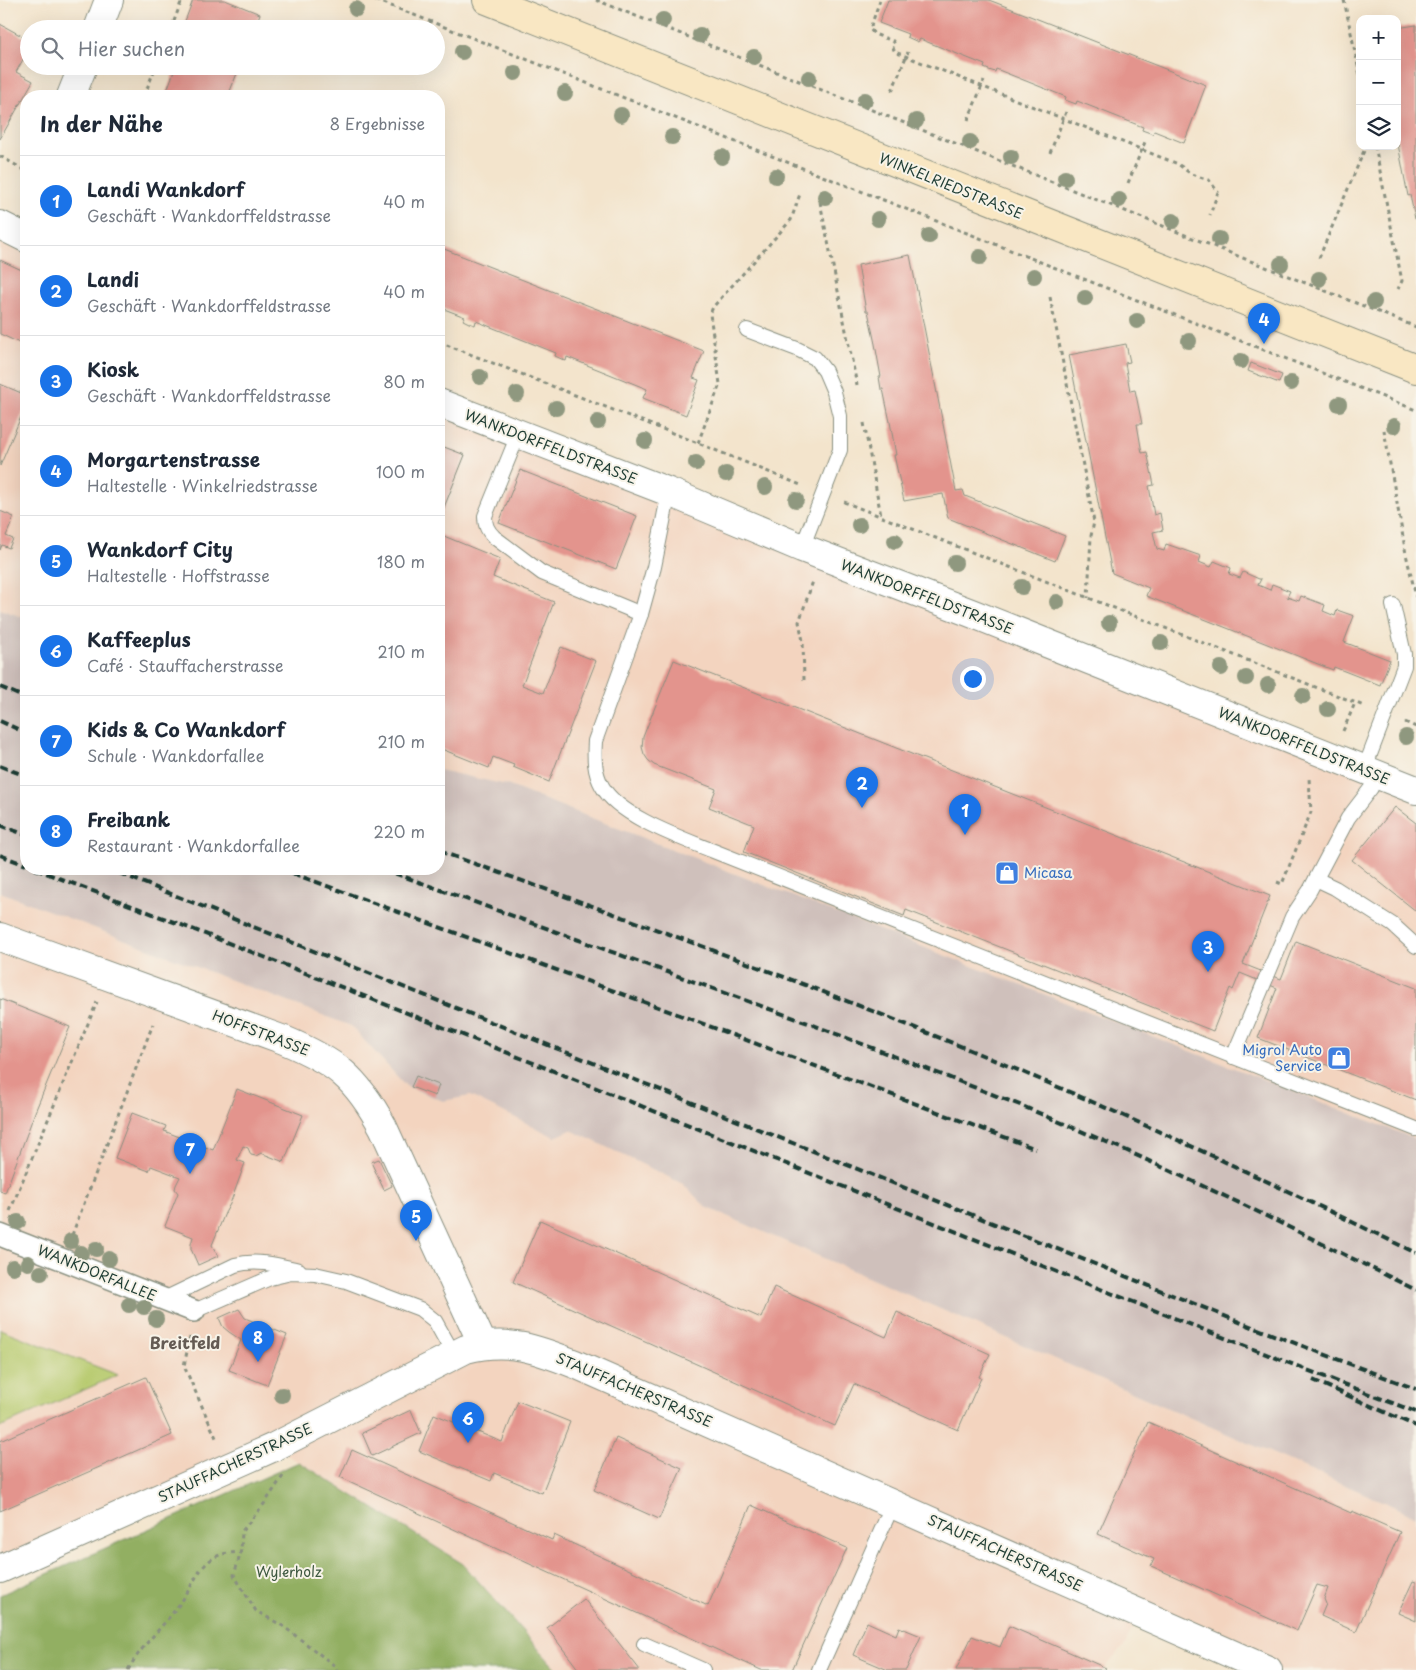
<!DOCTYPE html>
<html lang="de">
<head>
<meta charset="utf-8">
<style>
  :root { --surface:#fff; --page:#f6f6f7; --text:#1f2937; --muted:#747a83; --line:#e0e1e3; --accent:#1a73e8 }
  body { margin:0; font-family:"Playpen Sans",sans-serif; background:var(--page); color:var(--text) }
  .controls { position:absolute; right:15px; top:15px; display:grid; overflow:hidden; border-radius:10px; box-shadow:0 5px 20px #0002 }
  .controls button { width:45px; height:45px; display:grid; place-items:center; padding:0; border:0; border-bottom:1px solid var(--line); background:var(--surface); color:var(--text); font:25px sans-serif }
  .you { position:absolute; left:972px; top:678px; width:18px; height:18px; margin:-12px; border:4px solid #fff; border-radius:50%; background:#1a73e8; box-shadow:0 0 0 8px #1a73e833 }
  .badge { display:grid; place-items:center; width:32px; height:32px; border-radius:50%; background:var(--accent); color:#fff; font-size:16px; font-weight:700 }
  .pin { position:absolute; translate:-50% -41px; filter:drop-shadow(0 1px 2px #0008) }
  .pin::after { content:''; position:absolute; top:26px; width:18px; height:15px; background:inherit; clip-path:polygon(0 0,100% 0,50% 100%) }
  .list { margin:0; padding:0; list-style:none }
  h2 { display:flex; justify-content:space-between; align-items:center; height:65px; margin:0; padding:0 20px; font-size:21px }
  h2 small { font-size:16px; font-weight:400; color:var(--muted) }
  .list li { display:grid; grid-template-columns:32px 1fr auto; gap:15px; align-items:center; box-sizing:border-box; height:90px; padding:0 20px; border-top:1px solid var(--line) }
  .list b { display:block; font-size:19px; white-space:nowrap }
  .list p { margin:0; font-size:16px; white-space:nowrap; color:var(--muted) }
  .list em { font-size:16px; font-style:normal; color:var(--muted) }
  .icon { flex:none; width:28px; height:28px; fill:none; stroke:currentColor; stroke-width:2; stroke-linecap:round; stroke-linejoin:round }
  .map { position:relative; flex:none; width:1416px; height:1670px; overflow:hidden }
  .search { position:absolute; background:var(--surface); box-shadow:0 5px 20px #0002; left:20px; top:20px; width:425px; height:55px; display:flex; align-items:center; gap:12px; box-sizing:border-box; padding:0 18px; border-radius:28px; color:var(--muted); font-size:19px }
  .panel { position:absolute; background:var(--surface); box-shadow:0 5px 20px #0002; left:20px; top:90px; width:425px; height:785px; border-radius:20px }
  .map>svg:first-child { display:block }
  .built { fill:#f3d4bf }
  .industrial { fill:#cfc0bb }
  .green { fill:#b8cb6f; stroke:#6c8452 }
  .forest { fill:#92af62; stroke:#58764b }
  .building { fill:#e3948d }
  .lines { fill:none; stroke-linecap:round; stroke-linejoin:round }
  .service-casing { stroke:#899080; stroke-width:16 }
  .pedestrian-casing { stroke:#899080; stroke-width:24 }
  .minor-casing { stroke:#899080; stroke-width:30 }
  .tertiary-casing { stroke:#899080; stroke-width:30 }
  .secondary-casing { stroke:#899080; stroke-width:30 }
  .path { stroke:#899080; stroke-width:3; stroke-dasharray:4 4; stroke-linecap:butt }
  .service { stroke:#fff; stroke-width:14 }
  .pedestrian { stroke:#fff; stroke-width:21 }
  .minor { stroke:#fff; stroke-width:28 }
  .tertiary { stroke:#fff; stroke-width:28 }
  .secondary { stroke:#f9e7c3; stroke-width:28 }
  .rail { stroke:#1f3d34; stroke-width:4; stroke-dasharray:8 4; stroke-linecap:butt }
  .tree { fill:#8f987f }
  .labels { text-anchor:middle; stroke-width:4; stroke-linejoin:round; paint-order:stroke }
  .street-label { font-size:14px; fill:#1f3d34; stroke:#f7f3e8 }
  .shop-label { font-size:14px; fill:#366cbe; stroke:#f7f3e8; text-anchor:start }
  .park-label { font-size:14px; fill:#3e5940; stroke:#f7f3e8 }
  .quarter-label { font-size:16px; font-weight:bold; fill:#645b53; stroke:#f7f3e8 }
</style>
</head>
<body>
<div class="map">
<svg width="1416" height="1670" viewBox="0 0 1416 1670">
  <rect width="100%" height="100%" fill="#f7f3e8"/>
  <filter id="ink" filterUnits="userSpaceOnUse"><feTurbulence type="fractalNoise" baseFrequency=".02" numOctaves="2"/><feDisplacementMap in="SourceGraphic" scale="10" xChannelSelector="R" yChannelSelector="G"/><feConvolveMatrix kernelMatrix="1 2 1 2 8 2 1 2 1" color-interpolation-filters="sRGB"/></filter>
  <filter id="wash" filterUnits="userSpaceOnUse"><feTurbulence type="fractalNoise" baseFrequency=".0096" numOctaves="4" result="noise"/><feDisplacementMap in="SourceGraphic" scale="20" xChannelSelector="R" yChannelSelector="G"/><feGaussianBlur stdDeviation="1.12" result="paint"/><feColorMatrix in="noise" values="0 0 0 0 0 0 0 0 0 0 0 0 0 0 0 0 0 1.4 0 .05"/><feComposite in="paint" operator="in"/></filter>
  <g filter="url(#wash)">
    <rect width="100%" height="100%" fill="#f3e4cc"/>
    <g class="built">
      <polygon points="0,225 26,238 26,617 25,618 0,609"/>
      <polygon points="439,403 1416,790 1416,1139 507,785 439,770"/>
      <polygon points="0,892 351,1026 406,1086 443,1101 470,1096 555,1136 571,1130 684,1184 706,1207 1416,1516 1416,1670 1268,1670 1139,1613 1125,1645 1103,1670 557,1670 463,1564 274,1447 0,1569"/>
    </g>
    <polygon class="industrial" points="0,609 25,618 26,617 26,869 439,869 439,770 507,785 1416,1139 1416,1516 706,1207 683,1184 571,1130 555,1137 470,1096 443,1101 406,1086 351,1026 0,892"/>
    <polygon class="green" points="0,1329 118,1375 0,1427"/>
    <polygon class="forest" points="299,1462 463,1564 557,1670 0,1670 0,1595"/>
    <g id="blocks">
      <g class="building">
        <polygon points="193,0 225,0 260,14 254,29 182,29"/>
        <polygon points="888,0 989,0 1206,85 1184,143 1154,131 1153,134 1142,130 1143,127 1077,101 1076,104 1065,100 1066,97 996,69 995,72 989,70 984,68 985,65 920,39 918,42 907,37 908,34 879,23"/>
        <polygon points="0,24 29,40 29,49 16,72 33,81 0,139"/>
        <polygon points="1416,25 1416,219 1415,219 1410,195 1408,196 1397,139 1397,28"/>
        <polygon points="176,66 240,66 228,96 165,96"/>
        <polygon points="439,247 704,351 693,378 699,380 686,415 643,398 647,389 567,357 566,361 555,356 556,353 476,321 475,325 469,323 463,320 465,317 439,307"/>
        <polygon points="910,255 956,491 963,490 965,496 1065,536 1055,561 948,518 943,494 904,501 894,455 896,455 890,422 883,389 881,389 879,377 881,377 875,344 868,311 866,311 858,265"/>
        <polygon points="0,260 26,272 26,346 0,334"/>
        <polygon points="1126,344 1130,362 1125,363 1130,391 1135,390 1142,424 1137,424 1142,453 1147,452 1154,485 1149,486 1154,515 1160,513 1163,530 1153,532 1157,549 1164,551 1166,544 1201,556 1199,562 1211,567 1214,561 1231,568 1229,574 1240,578 1243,572 1259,579 1261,579 1258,585 1270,590 1272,584 1290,591 1287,597 1299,601 1301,596 1325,605 1323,611 1335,616 1337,610 1354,616 1344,642 1390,660 1380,685 1334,667 1333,670 1146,596 1149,588 1112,573 1069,355"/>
        <polygon points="1251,363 1282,375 1279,383 1248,371"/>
        <polygon points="0,384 26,395 26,405 0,466"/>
        <polygon points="439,445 465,455 439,520"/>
        <polygon points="520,470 637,516 616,569 499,523"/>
        <polygon points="0,511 14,517 6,536 13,539 9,548 2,545 0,550"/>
        <polygon points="439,534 500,559 493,577 554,602 522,685 543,693 561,647 596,661 549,782 513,767 514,765 493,757 489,768 439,748"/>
        <polygon points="674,660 1270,896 1243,964 1281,979 1296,941 1416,988 1416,1100 1258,1038 1277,988 1240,973 1233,990 1230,988 1213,1031 906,910 904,916 744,852 754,825 709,807 716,789 654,765 648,760 644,754 642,747 643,737"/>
        <polygon points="1395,807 1416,823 1416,911 1352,860"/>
        <polygon points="0,999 70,1027 35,1112 5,1193 0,1191"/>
        <polygon points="416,1076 439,1085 435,1096 411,1087"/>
        <polygon points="237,1089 303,1115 284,1162 261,1153 256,1156 251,1155 248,1148 243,1146 237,1160 245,1163 230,1204 225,1213 212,1245 218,1256 198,1265 191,1249 191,1244 193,1237 165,1226 178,1193 175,1189 176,1185 180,1177 151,1166 149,1171 115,1158 132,1113 166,1126 164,1131 213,1150"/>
        <polygon points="379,1159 392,1186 384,1190 371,1162"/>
        <polygon points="540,1220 761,1318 774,1287 886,1337 897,1312 990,1354 979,1377 981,1378 958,1430 854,1384 835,1426 513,1282"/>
        <polygon points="239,1309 245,1318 287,1335 267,1385 229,1370 241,1340 229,1332 223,1327 219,1318"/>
        <polygon points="146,1377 172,1435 0,1511 0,1441"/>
        <polygon points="518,1401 570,1422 542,1493 494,1473 491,1481 419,1451 434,1414 502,1442"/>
        <polygon points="411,1410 421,1433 372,1456 362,1433"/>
        <polygon points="1148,1422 1351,1513 1352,1511 1400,1532 1356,1632 1321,1616 1326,1604 1324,1599 1328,1588 1317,1585 1297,1631 1151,1566 1154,1559 1098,1534"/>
        <polygon points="616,1438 682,1468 659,1519 594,1490"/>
        <polygon points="352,1450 552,1540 554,1535 708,1606 751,1505 847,1548 792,1670 761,1670 340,1477"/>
        <polygon points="1413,1581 1416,1582 1416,1621 1398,1613"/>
        <polygon points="584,1599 615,1638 640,1670 579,1670 547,1628"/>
        <polygon points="867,1622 896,1635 899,1627 921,1636 906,1670 888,1670 853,1655"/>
        <polygon points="1009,1626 1037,1638 1106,1668 1104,1670 956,1670 972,1636 1000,1647"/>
      </g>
    </g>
  </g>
  <g filter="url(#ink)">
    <use href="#blocks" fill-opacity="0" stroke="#899080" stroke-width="1"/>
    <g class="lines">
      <g class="service-casing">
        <g id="service">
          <polyline points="747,330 797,349 815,358 825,371 834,392 840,416 840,450 802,548"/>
          <path d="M518,435L485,516C485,525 487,530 494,537L542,573L641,614"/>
          <path d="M669,492L654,567L641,614L595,741C594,757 594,772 602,786C618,816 681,838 711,850L1416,1129"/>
          <polyline points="1364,770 1404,666 1404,654 1393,605"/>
          <polyline points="1316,879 1335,888 1393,925 1416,946"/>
          <polyline points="1233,1057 1292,917 1310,890 1348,818 1371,788 1376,774"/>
          <path d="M164,1299L235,1265C257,1259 278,1265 299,1270"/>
          <polyline points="194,1311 270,1278 291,1273 315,1274 346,1281 420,1309 435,1321 454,1355"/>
          <polyline points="644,1644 703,1670"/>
          <polyline points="819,1670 893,1504"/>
        </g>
      </g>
      <g class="pedestrian-casing">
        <polyline id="pedestrian" points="0,1235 194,1311"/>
      </g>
      <g class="minor-casing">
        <g id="minor">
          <polyline points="98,29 109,0"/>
          <polyline points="71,96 83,66"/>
          <polyline points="0,225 26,238"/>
          <polyline points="439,403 669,492 802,548 971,613 1416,790"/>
          <path d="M0,937L284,1040C336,1062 356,1077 383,1127L483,1345"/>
        </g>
      </g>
      <g class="tertiary-casing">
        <path id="tertiary" d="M0,1569L274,1447L466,1349C508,1338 537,1349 575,1364L1268,1670"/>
      </g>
      <g class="secondary-casing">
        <polyline id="secondary" points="487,0 1416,369"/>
      </g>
      <g class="path">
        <polyline points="376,0 1416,410"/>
        <polyline points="596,0 1416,327"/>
        <polyline points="880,0 870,29 874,34 893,41 895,44 893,48 895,52 1178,164 1191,174 1209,180 1218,192 1210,215"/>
        <polyline points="1344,0 1360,75"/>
        <polyline points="171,29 182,0"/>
        <polyline points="892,91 908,52"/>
        <polyline points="144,96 156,66"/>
        <polyline points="968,120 984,81"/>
        <polyline points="1375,146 1402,281 1398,289"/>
        <polyline points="1050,153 1066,112"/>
        <polyline points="0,156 26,171"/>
        <polyline points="1128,183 1145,142"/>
        <polyline points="820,202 857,385"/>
        <polyline points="1319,258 1366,146"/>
        <polyline points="1050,297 1094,522 1091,536 1088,598"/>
        <polyline points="439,342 698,443 803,486"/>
        <polyline points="864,423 881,516"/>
        <polyline points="1384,430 1406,554 1416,597"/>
        <polyline points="698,443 720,384 710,314 713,307 791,220 800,194"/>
        <polyline points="844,502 1364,706"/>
        <polyline points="804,680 803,641 799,622 813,581"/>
        <polyline points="1405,722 1416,727"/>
        <polyline points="1343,731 1355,703"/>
        <polyline points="1277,882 1282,884 1311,812 1309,778"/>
        <polyline points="10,1211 97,1002"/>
        <polyline points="72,1235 153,1024"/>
        <polyline points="190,1337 184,1366 217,1440"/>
        <polyline points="283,1476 264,1504 242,1531 241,1552 234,1575 256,1611 283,1626 335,1666 337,1670"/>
        <path d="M128,1670C141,1646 162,1628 178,1606C189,1593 194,1576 206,1564C217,1553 227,1553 241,1552"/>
      </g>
      <use href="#service" class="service"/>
      <use href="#pedestrian" class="pedestrian"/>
      <use href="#minor" class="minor"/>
      <use href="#tertiary" class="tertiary"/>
      <use href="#secondary" class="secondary"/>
      <g class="rail">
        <polyline points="0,687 26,698"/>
        <polyline points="0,721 26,733"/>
        <polyline points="0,766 26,776"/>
        <polyline points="0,825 26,835"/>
        <path d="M439,851C629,919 819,987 1006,1065C1145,1123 1281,1187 1416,1253"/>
        <polyline points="0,855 26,865"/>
        <path d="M35,869C498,1044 954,1235 1416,1412"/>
        <polyline points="109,869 1242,1323 1416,1389"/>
        <polyline points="281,869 685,1017 1036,1149"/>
        <polyline points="383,869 808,1023 1020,1105 1123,1149 1246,1206 1416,1290"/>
        <polyline points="1313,1380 1416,1426"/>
      </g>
    </g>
    <g class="tree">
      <circle cx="356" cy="9" r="8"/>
      <circle cx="663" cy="20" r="8"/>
      <circle cx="700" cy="35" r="8"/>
      <circle cx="462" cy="52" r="8"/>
      <circle cx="754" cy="57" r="8"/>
      <circle cx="515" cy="73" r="8"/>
      <circle cx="809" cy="78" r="8"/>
      <circle cx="565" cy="93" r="8"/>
      <circle cx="865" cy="100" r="8"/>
      <circle cx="621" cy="115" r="8"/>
      <circle cx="916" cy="121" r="8"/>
      <circle cx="672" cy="137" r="8"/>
      <circle cx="970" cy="142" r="8"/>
      <circle cx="722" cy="157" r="8"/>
      <circle cx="1011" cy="157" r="8"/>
      <circle cx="776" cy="176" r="8"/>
      <circle cx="1065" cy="178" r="8"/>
      <circle cx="825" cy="197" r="8"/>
      <circle cx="1119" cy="200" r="8"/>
      <circle cx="878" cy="219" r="8"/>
      <circle cx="1173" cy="221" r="8"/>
      <circle cx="929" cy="236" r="8"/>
      <circle cx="1219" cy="239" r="8"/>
      <circle cx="980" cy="257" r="8"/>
      <circle cx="1281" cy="264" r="8"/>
      <circle cx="1034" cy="276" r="8"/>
      <circle cx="1319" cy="279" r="8"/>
      <circle cx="1085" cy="298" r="8"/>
      <circle cx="1374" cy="302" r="8"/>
      <circle cx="1137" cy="321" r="8"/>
      <circle cx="1189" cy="341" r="8"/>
      <circle cx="1241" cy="361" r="8"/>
      <circle cx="480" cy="377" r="8"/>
      <circle cx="1291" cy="383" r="8"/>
      <circle cx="517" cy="394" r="8"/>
      <circle cx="1339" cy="404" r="8"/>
      <circle cx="556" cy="408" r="8"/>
      <circle cx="598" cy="422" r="8"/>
      <circle cx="1394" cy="426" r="8"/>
      <circle cx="645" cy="441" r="8"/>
      <circle cx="696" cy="463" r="8"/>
      <circle cx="726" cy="474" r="8"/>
      <circle cx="765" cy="487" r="8"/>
      <circle cx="796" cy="500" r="8"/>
      <circle cx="859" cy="525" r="8"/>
      <circle cx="895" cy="541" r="8"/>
      <circle cx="955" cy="563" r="8"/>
      <circle cx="1022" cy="587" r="8"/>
      <circle cx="1057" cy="602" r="8"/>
      <circle cx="1109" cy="623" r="8"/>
      <circle cx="1161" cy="643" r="8"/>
      <circle cx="1221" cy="668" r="8"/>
      <circle cx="1246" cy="678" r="8"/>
      <circle cx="1268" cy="685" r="8"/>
      <circle cx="1303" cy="696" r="8"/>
      <circle cx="1328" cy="709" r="8"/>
      <circle cx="1406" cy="737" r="8"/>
      <circle cx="18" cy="1222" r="8"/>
      <circle cx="71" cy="1241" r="8"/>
      <circle cx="96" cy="1249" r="8"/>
      <circle cx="81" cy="1253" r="8"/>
      <circle cx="109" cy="1259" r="8"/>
      <circle cx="28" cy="1263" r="8"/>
      <circle cx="13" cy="1267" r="8"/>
      <circle cx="41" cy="1273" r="8"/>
      <circle cx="129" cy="1305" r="8"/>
      <circle cx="144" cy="1307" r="8"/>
      <circle cx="156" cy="1319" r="8"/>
      <circle cx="282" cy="1395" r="8"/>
    </g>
  </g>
  <defs>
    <g id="shop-square" transform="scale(1.25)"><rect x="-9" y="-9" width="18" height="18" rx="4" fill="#3f7fe0" stroke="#f7f3e8"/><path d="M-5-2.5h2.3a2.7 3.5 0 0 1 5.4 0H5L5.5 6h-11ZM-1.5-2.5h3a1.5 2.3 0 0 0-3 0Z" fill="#fff"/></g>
  </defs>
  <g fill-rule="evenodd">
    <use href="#shop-square" x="1007" y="873"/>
    <use href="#shop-square" x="1339" y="1058"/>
  </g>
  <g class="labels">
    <g class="street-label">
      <text transform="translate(951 186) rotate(22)" y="5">WINKELRIEDSTRASSE</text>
      <text transform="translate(551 447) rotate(21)" y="5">WANKDORFFELDSTRASSE</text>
      <text transform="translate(927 597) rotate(21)" y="5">WANKDORFFELDSTRASSE</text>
      <text transform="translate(1304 746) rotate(22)" y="5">WANKDORFFELDSTRASSE</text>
      <text transform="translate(261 1033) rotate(21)" y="5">HOFFSTRASSE</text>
      <text transform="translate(97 1273) rotate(22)" y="5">WANKDORFALLEE</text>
      <text transform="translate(634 1390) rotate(23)" y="5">STAUFFACHERSTRASSE</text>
      <text transform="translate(235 1463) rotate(-25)" y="5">STAUFFACHERSTRASSE</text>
      <text transform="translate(1005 1553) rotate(24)" y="5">STAUFFACHERSTRASSE</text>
    </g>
    <g class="shop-label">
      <text x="1024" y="878">Micasa</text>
      <text x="1322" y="1055" text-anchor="end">Migrol Auto<tspan x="1322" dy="16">Service</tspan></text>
    </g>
    <g class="park-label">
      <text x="289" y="1577">Wylerholz</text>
    </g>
    <g class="quarter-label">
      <text x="185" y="1349">Breitfeld</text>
    </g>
  </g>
</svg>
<div class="controls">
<button>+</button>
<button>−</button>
<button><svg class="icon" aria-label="layers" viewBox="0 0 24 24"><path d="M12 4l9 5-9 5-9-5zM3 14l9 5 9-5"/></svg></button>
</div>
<div class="you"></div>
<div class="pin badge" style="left:965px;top:835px">1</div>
<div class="pin badge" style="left:862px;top:808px">2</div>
<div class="pin badge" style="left:1208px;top:972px">3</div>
<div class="pin badge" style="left:1264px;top:344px">4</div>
<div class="pin badge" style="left:416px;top:1241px">5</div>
<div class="pin badge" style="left:468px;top:1443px">6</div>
<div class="pin badge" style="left:190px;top:1174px">7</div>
<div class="pin badge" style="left:258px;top:1362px">8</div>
<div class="search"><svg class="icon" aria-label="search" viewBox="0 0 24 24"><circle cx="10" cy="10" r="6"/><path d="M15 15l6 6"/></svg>Hier suchen</div>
<section class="panel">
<h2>In der Nähe<small>8 Ergebnisse</small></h2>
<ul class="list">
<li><span class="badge">1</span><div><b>Landi Wankdorf</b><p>Geschäft · Wankdorffeldstrasse</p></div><em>40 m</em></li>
<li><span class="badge">2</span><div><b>Landi</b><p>Geschäft · Wankdorffeldstrasse</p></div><em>40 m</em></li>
<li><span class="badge">3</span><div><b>Kiosk</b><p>Geschäft · Wankdorffeldstrasse</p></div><em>80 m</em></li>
<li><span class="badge">4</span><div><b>Morgartenstrasse</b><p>Haltestelle · Winkelriedstrasse</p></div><em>100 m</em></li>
<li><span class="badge">5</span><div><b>Wankdorf City</b><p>Haltestelle · Hoffstrasse</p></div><em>180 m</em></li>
<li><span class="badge">6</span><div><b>Kaffeeplus</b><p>Café · Stauffacherstrasse</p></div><em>210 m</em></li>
<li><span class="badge">7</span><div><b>Kids &amp; Co Wankdorf</b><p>Schule · Wankdorfallee</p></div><em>210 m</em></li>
<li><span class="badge">8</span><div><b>Freibank</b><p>Restaurant · Wankdorfallee</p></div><em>220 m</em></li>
</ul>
</section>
</div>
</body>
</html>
